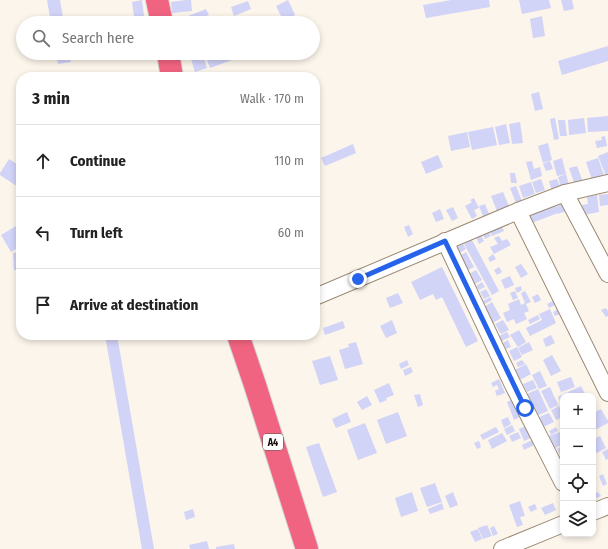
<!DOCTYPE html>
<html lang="en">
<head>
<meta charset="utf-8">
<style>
  :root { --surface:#fff; --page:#f6f6f6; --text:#222; --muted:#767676; --line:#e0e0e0 }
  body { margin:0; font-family:"Fira Sans Condensed",sans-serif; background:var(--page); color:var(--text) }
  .controls { position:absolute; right:12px; bottom:12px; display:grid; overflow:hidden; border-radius:8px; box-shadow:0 2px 6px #0003 }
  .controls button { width:36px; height:36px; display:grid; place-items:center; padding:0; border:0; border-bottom:1px solid var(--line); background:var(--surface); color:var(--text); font:20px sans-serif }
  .stop { position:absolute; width:12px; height:12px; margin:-9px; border:3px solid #2563eb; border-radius:50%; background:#fff }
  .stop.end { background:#2563eb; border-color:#fff; box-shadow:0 1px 4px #0008 }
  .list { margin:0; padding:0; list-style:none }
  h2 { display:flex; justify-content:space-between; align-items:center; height:52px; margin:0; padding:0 16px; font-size:17px }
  h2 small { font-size:13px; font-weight:400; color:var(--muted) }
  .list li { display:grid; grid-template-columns:26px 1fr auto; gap:12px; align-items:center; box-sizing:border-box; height:72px; padding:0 16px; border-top:1px solid var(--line) }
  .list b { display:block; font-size:15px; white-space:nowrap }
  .list em { font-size:13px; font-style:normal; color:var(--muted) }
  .icon { flex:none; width:22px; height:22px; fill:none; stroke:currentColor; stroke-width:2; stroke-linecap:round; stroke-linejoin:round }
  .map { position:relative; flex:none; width:608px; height:549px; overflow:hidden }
  .search { position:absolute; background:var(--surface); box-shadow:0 2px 6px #0003; left:16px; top:16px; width:304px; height:44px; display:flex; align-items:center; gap:10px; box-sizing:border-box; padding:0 14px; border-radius:22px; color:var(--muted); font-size:15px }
  .panel { position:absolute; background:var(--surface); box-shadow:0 2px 6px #0003; left:16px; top:72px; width:304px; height:268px; border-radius:16px }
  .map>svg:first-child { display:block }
  .building { fill:#d1d3f7 }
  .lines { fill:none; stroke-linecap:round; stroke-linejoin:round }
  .minor-casing { stroke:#9b8a73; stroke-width:18 }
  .highway-casing { stroke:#d4d3d2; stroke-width:24 }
  .minor { stroke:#fff; stroke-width:16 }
  .highway { stroke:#f16481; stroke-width:22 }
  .route { stroke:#2563eb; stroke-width:5 }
  .labels { text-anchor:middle; stroke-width:3.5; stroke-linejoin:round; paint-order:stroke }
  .shield { fill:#fff; stroke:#595550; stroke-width:1 }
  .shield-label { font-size:10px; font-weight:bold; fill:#120c05 }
</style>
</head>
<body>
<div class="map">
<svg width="608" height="549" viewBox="0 0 608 549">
  <rect width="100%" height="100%" fill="#fcf5eb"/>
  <g class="building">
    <polygon points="47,0 60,0 64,23 51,23"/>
    <polygon points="142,0 145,23 135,23 132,2"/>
    <polygon points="186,0 191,0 192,11 172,13 171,2"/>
    <polygon points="288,0 295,15 283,20 276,6"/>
    <polygon points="451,0 489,0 490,7 426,18 423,5"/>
    <polygon points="519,0 549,0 551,8 522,14"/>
    <polygon points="561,0 572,0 574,9 564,11"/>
    <polygon points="248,1 251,9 234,16 231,7"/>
    <polygon points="206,9 209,15 190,22 188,16"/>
    <polygon points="542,16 545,36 533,38 530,19"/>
    <polygon points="225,17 227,23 216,23 215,21"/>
    <polygon points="608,46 608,61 562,75 558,61"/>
    <polygon points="56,53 69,53 71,62 58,64"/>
    <polygon points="209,53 232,53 235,59 210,68 205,54"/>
    <polygon points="203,55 207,68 195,72 191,59"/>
    <polygon points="539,92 543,109 535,111 531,94"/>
    <polygon points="608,116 608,131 588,132 587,118"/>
    <polygon points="555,118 559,139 554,140 550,119"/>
    <polygon points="584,118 586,133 569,135 568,120"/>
    <polygon points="558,120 565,120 567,136 560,136"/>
    <polygon points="520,122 523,143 512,144 509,124"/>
    <polygon points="506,124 510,143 499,145 495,127"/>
    <polygon points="493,127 497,145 472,150 468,132"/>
    <polygon points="467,132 470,147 451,151 448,136"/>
    <polygon points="605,136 607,146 597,148 595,141 602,140 601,137"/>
    <polygon points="548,143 552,160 543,163 538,146"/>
    <polygon points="353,144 356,153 325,166 321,158"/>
    <polygon points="608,152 608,175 606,176 598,156"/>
    <polygon points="438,155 443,167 426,174 421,162"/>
    <polygon points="562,158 566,174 557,176 553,161"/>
    <polygon points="598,158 604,175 592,180 586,162"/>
    <polygon points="9,159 21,167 21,189 0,175 0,173"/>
    <polygon points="532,161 534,169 540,167 542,176 531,180 526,162"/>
    <polygon points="550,161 553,169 546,171 543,164"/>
    <polygon points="577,166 583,182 575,185 569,168"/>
    <polygon points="510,173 515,173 517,183 511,183"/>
    <polygon points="566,174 569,185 561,188 558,177"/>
    <polygon points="541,179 545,190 536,193 532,182"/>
    <polygon points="557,179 561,189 552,192 549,181"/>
    <polygon points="531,182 535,194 523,198 519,186"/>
    <polygon points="516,186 522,201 516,203 510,188"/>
    <polygon points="503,192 509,206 497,211 491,196"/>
    <polygon points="608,194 608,205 600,206 599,195"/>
    <polygon points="597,195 599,212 583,215 582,205 588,204 587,197"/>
    <polygon points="474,198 479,208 474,210 477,216 472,219 465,206 472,202 470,200"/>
    <polygon points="485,204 489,214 483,216 479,206"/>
    <polygon points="563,204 566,211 558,214 558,213 529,224 526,215 554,205 555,207"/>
    <polygon points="453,207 458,218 452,221 446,210"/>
    <polygon points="440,209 444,219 436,222 432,213"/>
    <polygon points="21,223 21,246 11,252 1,235"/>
    <polygon points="501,224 504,231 492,236 489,229"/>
    <polygon points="409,225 413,234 408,237 404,227"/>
    <polygon points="488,230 491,236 485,239 482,233"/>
    <polygon points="480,233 484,241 479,244 475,235"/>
    <polygon points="499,236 502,241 507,239 511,245 494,254 490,247 498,244 494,238"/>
    <polygon points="472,240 499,291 492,295 464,244"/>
    <polygon points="463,244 466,249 458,254 455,248"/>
    <polygon points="21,252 21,270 14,270 13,253"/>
    <polygon points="466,252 474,267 466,271 458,257"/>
    <polygon points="493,254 496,259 490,262 488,258"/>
    <polygon points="521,264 528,274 521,278 515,267"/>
    <polygon points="442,267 478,341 466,347 442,297 436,300 433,294 420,300 411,282"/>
    <polygon points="499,267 502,272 497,275 494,270"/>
    <polygon points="476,270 482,280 470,287 467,280 472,278 469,274"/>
    <polygon points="510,276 514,285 505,289 501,280"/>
    <polygon points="482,282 485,287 479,290 476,286"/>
    <polygon points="521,286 522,290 517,293 515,288"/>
    <polygon points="486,289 490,296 484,299 480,292"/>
    <polygon points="515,291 518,298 513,300 510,293"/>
    <polygon points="525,291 531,302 526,304 529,311 524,313 527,319 516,324 514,319 507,322 503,313 510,310 508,304 519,299 521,305 525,303 521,293"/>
    <polygon points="398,293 403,303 390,308 386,298"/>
    <polygon points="538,294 541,300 535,303 532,297"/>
    <polygon points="490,297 492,300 485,304 483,301"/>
    <polygon points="555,300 557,304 549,308 547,304"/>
    <polygon points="492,302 501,318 493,323 484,307"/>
    <polygon points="560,308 562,313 555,316 553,312"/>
    <polygon points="606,308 608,311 608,316 606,317 601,310"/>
    <polygon points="550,309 556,323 530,336 526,328 542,320 539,314"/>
    <polygon points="538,315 540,319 530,324 528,320"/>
    <polygon points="392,320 397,333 386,338 380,326"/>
    <polygon points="503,320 509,330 501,334 495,324"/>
    <polygon points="343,321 345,328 325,335 323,328"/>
    <polygon points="519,330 526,342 518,347 510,335"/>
    <polygon points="507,332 510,337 502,341 499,336"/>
    <polygon points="105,335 117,335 154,549 142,549"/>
    <polygon points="551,335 555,343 546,347 543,339"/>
    <polygon points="508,340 511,347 506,349 503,343"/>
    <polygon points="356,342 363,364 345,369 339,350 349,347 348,344"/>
    <polygon points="529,342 533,350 522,355 518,348"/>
    <polygon points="517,347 522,357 514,361 509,351"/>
    <polygon points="552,355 561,371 551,376 543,360"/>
    <polygon points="330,356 338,380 320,385 312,361"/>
    <polygon points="407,360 409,365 401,369 399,364"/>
    <polygon points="522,360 525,364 518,367 516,363"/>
    <polygon points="526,364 531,374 520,380 515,370"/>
    <polygon points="411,367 413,372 405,376 403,370"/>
    <polygon points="540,371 547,386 539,389 532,375"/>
    <polygon points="571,377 575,387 561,392 557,382"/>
    <polygon points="499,379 505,393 497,396 495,391 499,389 497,385 493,387 491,383"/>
    <polygon points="533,380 537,388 527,392 523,384"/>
    <polygon points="389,383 394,395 386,398 387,400 380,403 374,390"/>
    <polygon points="581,386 586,396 570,396 568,392"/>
    <polygon points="550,387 558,405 550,409 541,391"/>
    <polygon points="538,389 548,411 536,416 534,412 535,411 527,394"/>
    <polygon points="567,392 569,396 563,396 563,406 558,397"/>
    <polygon points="420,394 423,405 418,407 414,395"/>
    <polygon points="367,396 372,405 362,410 357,402"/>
    <polygon points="513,399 520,417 514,420 507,402"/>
    <polygon points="559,406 563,414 563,417 556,420 551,410"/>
    <polygon points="601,409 608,421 608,423 595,430 593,427 593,413"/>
    <polygon points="347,412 351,422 336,428 332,419"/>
    <polygon points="398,412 407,436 386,444 377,420"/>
    <polygon points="549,413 554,422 541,428 537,418"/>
    <polygon points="508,417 511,424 504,428 501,420"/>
    <polygon points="365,423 377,453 358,460 347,430"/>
    <polygon points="512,425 515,431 507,435 504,429"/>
    <polygon points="526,426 531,438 524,441 519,429"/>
    <polygon points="496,427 499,432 483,440 480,435"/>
    <polygon points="556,427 558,431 551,435 549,431"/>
    <polygon points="518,432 521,438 512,442 509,436"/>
    <polygon points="560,432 563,438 563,444 555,448 549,436"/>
    <polygon points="502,433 507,441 492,449 488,440"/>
    <polygon points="600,436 606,448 593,455 593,446 595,445 593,439"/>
    <polygon points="532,440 534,445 524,450 522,445"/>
    <polygon points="479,441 481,447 477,449 474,443"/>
    <polygon points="319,443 337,492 323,497 306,447"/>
    <polygon points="563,446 563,461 557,449"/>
    <polygon points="608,449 608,459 606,460 602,452"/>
    <polygon points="603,474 607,484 603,486 599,476"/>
    <polygon points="435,483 442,502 427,507 420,488"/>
    <polygon points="412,492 418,511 401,517 395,498"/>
    <polygon points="453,492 458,505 450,508 445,496"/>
    <polygon points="598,492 601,496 595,499 593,495"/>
    <polygon points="520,501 525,516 520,517 523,525 517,527 509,505"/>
    <polygon points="442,503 444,509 430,514 428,509"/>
    <polygon points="553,503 556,510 545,515 541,508"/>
    <polygon points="535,504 537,509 531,512 528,507"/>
    <polygon points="193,509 195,517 186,520 184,512"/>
    <polygon points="487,525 492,536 483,539 478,528"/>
    <polygon points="494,526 498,534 493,536 490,528"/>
    <polygon points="478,529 482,539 475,542 470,532"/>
    <polygon points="207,541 209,549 190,549 189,545"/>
    <polygon points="234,544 235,549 216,549 216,547"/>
  </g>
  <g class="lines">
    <g class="minor-casing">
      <g id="minor">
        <polyline points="565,193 608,274"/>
        <polyline points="518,211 608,393"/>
        <polyline points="445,241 512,383 563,483"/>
        <polyline points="315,297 518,211 565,193 608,183"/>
        <polyline points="593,512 608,506"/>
        <polyline points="502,549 563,524"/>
      </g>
    </g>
    <g class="highway-casing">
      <g id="highway">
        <polyline points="157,0 162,23"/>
        <polyline points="168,53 172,77"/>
        <polyline points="238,335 255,385 307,549"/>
      </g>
    </g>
    <use href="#minor" class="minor"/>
    <use href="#highway" class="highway"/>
  </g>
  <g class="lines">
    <polyline class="route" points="358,279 445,241 525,408"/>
  </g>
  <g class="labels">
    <rect class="shield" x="263" y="434" width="20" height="16" rx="3"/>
    <g class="shield-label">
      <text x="273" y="446">A4</text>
    </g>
  </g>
</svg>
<div class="controls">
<button>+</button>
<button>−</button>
<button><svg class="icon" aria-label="locate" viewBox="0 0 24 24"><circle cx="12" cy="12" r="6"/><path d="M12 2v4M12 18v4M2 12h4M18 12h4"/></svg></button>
<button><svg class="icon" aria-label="layers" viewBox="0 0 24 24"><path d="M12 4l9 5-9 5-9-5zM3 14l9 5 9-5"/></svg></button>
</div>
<div class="stop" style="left:525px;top:408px"></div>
<div class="stop end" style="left:358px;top:279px"></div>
<div class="search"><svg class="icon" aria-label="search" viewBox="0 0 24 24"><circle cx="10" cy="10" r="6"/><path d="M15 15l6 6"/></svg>Search here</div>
<section class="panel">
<h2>3 min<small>Walk · 170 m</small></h2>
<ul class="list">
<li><svg class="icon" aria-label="ahead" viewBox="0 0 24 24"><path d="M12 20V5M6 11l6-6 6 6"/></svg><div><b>Continue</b></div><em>110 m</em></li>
<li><svg class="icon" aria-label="left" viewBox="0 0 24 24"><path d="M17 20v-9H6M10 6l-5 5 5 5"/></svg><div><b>Turn left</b></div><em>60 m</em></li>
<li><svg class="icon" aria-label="arrive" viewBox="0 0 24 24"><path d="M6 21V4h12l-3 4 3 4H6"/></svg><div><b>Arrive at destination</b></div></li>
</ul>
</section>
</div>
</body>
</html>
